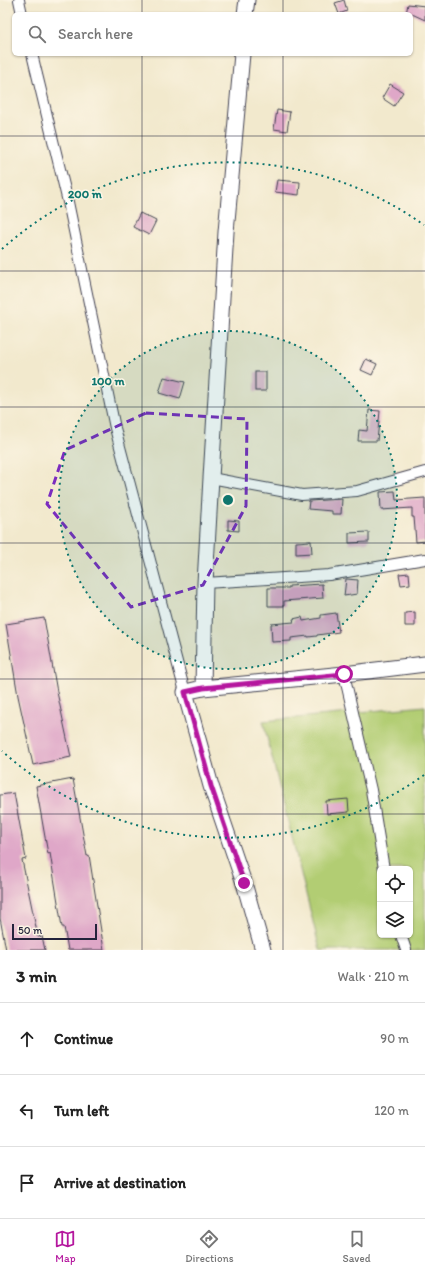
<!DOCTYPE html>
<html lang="en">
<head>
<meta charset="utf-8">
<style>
  :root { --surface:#fff; --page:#f2f2f2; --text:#222; --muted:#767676; --line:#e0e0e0; --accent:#b5179e }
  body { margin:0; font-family:Itim,sans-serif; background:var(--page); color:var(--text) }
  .controls { position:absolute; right:12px; bottom:12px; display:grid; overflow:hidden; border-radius:6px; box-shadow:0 1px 3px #0004 }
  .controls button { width:36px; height:36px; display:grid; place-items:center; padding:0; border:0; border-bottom:1px solid var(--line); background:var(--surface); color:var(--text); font:20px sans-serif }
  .scale { position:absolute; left:12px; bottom:10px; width:85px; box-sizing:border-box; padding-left:4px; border:2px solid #22223b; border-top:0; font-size:11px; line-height:14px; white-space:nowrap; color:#22223b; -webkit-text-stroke:3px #fcf5e5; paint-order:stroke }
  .stop { position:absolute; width:12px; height:12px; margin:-9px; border:3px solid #b5179e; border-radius:50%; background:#fff }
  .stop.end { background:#b5179e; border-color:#fff; box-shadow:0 1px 4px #0008 }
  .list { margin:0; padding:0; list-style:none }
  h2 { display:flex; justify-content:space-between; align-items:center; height:52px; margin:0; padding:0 16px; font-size:17px }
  h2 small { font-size:13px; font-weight:400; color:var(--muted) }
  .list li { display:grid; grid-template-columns:26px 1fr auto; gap:12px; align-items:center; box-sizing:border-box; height:72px; padding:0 16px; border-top:1px solid var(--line) }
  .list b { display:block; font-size:15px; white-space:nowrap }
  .list em { font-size:13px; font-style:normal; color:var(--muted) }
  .icon { flex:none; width:22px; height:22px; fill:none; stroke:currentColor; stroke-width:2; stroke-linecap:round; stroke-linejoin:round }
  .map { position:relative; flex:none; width:425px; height:950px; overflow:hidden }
  .search { position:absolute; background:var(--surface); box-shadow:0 1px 3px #0004; left:12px; right:12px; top:12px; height:44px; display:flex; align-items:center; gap:10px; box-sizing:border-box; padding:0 14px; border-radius:6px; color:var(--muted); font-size:15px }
  .sheet { height:268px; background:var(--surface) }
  nav { display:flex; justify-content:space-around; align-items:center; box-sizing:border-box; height:56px; border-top:1px solid var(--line); background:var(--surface); font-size:11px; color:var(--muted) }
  nav a { display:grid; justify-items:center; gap:2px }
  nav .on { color:var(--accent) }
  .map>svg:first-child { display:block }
  .green { fill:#b2cd73; stroke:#6a7857; fill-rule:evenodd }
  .building { fill:#dfa7c8 }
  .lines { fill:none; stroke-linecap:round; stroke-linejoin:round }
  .street-casing { stroke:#414051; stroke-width:12 }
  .secondary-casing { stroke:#414051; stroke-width:17 }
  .street { stroke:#fff; stroke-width:10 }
  .secondary { stroke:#fff; stroke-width:15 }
  .route { stroke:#b5179e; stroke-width:5 }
  .marked { fill:none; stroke:#7b2cbf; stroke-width:3; stroke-dasharray:8 5; stroke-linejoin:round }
  .grid { fill:none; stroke:#22223b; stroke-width:1; stroke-opacity:0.55 }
  .ring { fill:none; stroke:#0f766e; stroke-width:2; stroke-dasharray:2 4 }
  .centre { fill:#0f766e; stroke:#fcf5e5; stroke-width:2 }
  .ring-label { font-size:12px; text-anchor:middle; font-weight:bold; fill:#0f766e; stroke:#fcf5e5; stroke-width:3; stroke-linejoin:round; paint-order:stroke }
</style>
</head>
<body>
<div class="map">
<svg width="425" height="950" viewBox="0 0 425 950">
  <rect width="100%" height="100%" fill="#fcf5e5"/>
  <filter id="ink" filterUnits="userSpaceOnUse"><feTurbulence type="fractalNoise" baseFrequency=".025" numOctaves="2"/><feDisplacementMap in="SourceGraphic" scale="8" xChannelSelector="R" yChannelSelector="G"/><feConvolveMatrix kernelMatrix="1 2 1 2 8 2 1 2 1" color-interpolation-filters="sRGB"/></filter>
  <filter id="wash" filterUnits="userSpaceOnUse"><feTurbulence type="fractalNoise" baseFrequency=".012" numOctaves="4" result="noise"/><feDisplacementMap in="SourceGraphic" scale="16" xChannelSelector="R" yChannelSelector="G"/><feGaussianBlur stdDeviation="0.9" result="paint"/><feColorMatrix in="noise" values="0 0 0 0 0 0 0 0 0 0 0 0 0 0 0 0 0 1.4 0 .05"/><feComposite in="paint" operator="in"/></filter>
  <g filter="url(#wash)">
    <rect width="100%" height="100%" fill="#f2e9cd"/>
    <path class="green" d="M425,706V950H320L263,721ZM380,869H410V935H380Z"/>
    <g id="blocks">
      <g class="building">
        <polygon points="344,0 347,11 339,14 335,3"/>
        <polygon points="408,4 425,6 425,20 412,14 406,14"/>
        <polygon points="390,84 403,92 394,106 382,98"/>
        <polygon points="277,110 290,112 287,131 274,129"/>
        <polygon points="277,180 300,182 299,195 275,192"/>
        <polygon points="140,213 156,221 149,235 133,227"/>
        <polygon points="366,359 377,364 372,375 361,370"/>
        <rect x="255" y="372" width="11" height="19"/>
        <polygon points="164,377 185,382 180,399 159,393"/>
        <polygon points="369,410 380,411 377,441 358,441 359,430 367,431"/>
        <polygon points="395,491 396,500 425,498 425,541 416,542 414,517 412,517 412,508 381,510 380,492"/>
        <polygon points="342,499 341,514 332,514 332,511 308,509 309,501"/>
        <polygon points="228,520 239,521 239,531 228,530"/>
        <polygon points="369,532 369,542 349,543 349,533"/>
        <polygon points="311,541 312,553 296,554 296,542"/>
        <polygon points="409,573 410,584 401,585 399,574"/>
        <polygon points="346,579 358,580 357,594 344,596"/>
        <polygon points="322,584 323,598 284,601 284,606 268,606 268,588 289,588 289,586"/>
        <polygon points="415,612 415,626 405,626 405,613"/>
        <polygon points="336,613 339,632 317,635 317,636 308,637 308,636 291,638 291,641 272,642 271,624 294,622 293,619 302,617 303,621 321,618 321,615"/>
        <polygon points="44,618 57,692 71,757 33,765 18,696 6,624"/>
        <polygon points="73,779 87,856 89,855 104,950 68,950 64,927 62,927 50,853 48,854 36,786"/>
        <polygon points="14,793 26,859 22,860 38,937 42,936 45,950 6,950 0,918 0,795"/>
        <polygon points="348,799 349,812 327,814 326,801"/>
      </g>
    </g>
  </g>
  <g filter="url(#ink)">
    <use href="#blocks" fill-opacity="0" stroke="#414051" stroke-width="1"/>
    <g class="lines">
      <g class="street-casing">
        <g id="street">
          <polyline points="19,0 22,14"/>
          <polyline points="32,54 68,202 115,428 185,692"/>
          <polyline points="211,478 302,495 357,491 425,472"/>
          <polyline points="205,583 329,575 425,559"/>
          <polyline points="344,674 371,790 384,869"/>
          <polyline points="401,935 406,950"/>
        </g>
      </g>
      <g class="secondary-casing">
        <g id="secondary">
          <polyline points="245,14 247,0"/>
          <polyline points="242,54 226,232 211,478 205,583 203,688 185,692 211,786 244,883 263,950"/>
          <polyline points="203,688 344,674 425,664"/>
        </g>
      </g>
      <use href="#street" class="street"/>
      <use href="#secondary" class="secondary"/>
    </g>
  </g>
  <g class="lines" filter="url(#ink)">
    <polyline class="route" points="244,883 211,786 185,692 203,688 344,674"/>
  </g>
  <path class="marked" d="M146,413L247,419L246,506L203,585L131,607L47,504L65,450Z"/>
  <path class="grid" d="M142,0V14M283,0V14M142,54V950M283,54V950M0,136H425M0,271H425M0,407H425M0,543H425M0,679H425M0,814H425"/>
  <circle cx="228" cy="500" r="169" fill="#0f766e" fill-opacity=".12"/>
  <g class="ring">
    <circle cx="228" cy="500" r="169"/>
    <path d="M424 775A338 338 0 0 1 2 751M2 249A338 338 0 0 1 424 225"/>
  </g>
  <circle cx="228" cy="500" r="6" class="centre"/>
  <g class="ring-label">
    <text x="85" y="198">200 m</text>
    <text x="108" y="385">100 m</text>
  </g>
</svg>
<div class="controls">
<button><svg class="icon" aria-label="locate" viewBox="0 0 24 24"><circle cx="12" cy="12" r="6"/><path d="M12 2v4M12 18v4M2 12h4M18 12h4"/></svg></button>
<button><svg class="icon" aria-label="layers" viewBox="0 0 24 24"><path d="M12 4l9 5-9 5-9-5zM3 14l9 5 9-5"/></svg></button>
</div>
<div class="scale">50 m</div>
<div class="stop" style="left:344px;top:674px"></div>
<div class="stop end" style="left:244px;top:883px"></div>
<div class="search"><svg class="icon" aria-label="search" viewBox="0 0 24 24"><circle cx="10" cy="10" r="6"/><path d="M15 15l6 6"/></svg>Search here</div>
</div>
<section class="sheet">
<h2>3 min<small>Walk · 210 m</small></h2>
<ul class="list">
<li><svg class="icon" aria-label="ahead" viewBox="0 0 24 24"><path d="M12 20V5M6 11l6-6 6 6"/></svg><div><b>Continue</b></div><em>90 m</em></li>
<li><svg class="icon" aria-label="left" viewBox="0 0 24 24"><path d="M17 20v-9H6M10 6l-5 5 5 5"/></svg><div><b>Turn left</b></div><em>120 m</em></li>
<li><svg class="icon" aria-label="arrive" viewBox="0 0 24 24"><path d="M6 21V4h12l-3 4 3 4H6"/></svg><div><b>Arrive at destination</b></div></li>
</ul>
</section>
<nav>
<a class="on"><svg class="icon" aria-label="map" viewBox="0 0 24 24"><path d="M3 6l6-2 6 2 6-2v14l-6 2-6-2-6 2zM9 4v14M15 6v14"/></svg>Map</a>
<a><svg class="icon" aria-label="directions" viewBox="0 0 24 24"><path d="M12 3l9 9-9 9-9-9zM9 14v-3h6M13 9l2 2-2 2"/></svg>Directions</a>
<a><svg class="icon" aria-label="saved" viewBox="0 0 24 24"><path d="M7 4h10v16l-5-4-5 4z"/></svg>Saved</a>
</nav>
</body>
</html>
